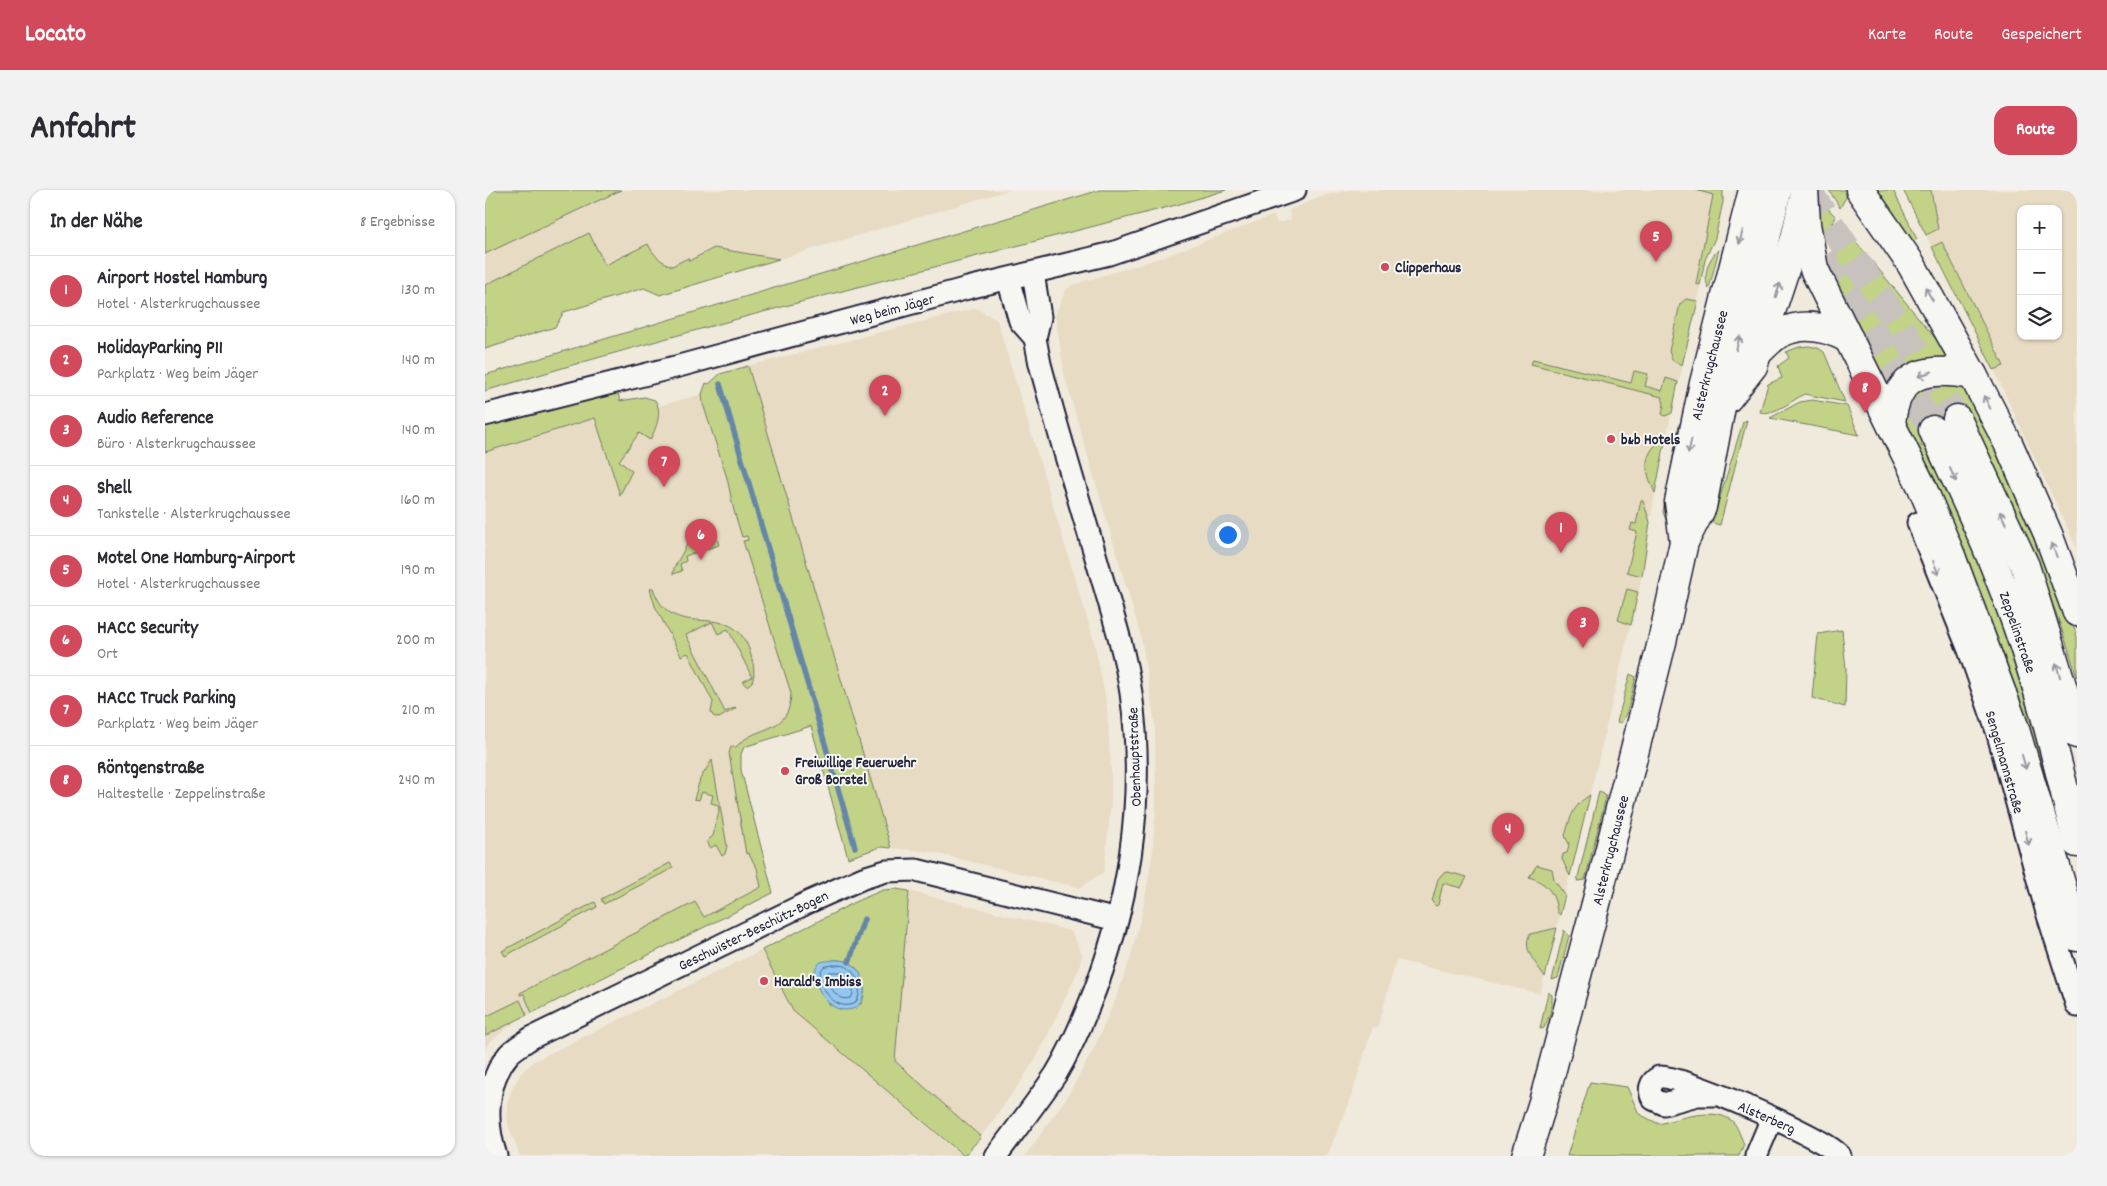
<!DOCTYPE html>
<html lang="de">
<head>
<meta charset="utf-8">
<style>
  :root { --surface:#fff; --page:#f2f2f3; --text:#2b2b33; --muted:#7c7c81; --line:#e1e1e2; --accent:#d1495b }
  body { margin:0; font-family:Dekko,sans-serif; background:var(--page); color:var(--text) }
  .controls { position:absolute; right:15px; top:15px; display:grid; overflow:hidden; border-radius:10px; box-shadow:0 1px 4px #0004 }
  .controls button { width:45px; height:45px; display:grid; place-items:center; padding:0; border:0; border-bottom:1px solid var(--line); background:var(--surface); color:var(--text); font:25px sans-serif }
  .you { position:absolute; left:742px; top:344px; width:18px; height:18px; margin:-12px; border:4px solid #fff; border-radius:50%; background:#1a73e8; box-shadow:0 0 0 8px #1a73e833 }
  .badge { display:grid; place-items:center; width:32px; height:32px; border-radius:50%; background:var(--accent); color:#fff; font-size:16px; font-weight:700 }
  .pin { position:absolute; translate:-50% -41px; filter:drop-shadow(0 1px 2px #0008) }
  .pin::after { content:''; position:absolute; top:26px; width:18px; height:15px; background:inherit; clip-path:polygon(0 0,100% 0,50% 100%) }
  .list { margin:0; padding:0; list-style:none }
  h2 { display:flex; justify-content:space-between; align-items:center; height:65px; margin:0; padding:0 20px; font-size:21px }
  h2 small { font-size:16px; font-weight:400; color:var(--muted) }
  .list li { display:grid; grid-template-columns:32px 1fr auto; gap:15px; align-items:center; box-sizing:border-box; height:70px; padding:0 20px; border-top:1px solid var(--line) }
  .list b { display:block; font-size:19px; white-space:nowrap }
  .list p { margin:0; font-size:16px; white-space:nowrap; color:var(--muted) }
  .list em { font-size:16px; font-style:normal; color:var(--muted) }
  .icon { flex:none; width:28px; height:28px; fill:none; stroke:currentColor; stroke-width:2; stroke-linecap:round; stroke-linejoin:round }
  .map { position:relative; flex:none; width:1592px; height:966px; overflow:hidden; border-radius:15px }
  header { display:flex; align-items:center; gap:30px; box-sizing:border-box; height:70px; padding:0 25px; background:var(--accent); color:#fff }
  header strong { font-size:24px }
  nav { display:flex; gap:28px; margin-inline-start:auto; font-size:18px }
  .intro { display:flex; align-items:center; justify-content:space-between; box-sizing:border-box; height:120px; padding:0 30px }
  h1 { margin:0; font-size:35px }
  .button { padding:12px 22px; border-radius:15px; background:var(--accent); color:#fff; font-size:18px; font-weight:700 }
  main { display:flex; gap:30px; padding:0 30px }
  aside { flex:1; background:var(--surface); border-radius:15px; box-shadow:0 1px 4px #0004 }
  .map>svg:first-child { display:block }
  .built { fill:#e8dbc4; fill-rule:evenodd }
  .green { fill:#c2d388; stroke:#727a62; fill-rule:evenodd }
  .water { fill:#92c8f0; stroke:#6586a8 }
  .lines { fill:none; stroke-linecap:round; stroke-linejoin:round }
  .shore { stroke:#4f6483; stroke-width:1 }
  .stream { stroke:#6586a8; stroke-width:5.5 }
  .highway-tunnel { stroke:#c7c2bd; stroke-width:28; stroke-dasharray:28 14; stroke-linecap:butt }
  .minor-casing { stroke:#22223b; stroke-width:25 }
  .major-casing { stroke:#22223b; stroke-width:31 }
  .highway-casing { stroke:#22223b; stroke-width:31 }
  .minor { stroke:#f6f6f2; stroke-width:21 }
  .major { stroke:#f6f6f2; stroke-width:28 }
  .highway { stroke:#f6f6f2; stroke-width:28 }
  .oneway { stroke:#9797a0 }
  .poi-dot { fill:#d1495b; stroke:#f6f6f2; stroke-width:2 }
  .labels { text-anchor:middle; stroke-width:4; stroke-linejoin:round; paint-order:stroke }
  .poi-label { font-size:15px; font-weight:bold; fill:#22223b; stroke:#f6f6f2; text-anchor:start }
  .street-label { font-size:15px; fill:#22223b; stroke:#f6f6f2 }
</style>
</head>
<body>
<header>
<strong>Locato</strong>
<nav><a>Karte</a><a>Route</a><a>Gespeichert</a></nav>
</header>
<div class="intro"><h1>Anfahrt</h1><a class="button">Route</a></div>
<main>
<aside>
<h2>In der Nähe<small>8 Ergebnisse</small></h2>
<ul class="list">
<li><span class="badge">1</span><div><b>Airport Hostel Hamburg</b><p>Hotel · Alsterkrugchaussee</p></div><em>130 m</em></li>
<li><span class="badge">2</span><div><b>HolidayParking P11</b><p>Parkplatz · Weg beim Jäger</p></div><em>140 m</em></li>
<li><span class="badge">3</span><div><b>Audio Reference</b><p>Büro · Alsterkrugchaussee</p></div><em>140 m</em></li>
<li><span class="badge">4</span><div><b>Shell</b><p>Tankstelle · Alsterkrugchaussee</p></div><em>160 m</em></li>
<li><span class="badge">5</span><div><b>Motel One Hamburg-Airport</b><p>Hotel · Alsterkrugchaussee</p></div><em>190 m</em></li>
<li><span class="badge">6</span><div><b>HACC Security</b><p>Ort</p></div><em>200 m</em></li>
<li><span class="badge">7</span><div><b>HACC Truck Parking</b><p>Parkplatz · Weg beim Jäger</p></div><em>210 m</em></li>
<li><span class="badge">8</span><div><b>Röntgenstraße</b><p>Haltestelle · Zeppelinstraße</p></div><em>240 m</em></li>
</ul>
</aside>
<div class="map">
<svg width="1592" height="966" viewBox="0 0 1592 966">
  <rect width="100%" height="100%" fill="#f0eadd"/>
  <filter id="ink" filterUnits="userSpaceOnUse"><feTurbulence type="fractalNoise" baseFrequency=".02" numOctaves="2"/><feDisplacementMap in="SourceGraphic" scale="10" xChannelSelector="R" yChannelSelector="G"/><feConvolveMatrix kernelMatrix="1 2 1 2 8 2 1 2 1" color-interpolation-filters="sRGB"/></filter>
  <g filter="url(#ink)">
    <g class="built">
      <polygon points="0,0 524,0 175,105 159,98 79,122 70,137 0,159"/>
      <polygon points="864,0 1220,0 1235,5 1216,63 1211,93 1215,95 1213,111 1181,247 1164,337 1157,386 1112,576 1055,804 911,770 893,838 888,837 864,914 842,966 540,966 582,907 609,858 631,808 645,769 658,718 667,668 671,617 670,534 656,447 580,188 570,125 581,100 587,95 678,67 789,25 792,33 806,30 804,20 841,5"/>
      <path d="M1446,0H1592V359L1509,180L1519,175L1458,53L1447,57L1441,45L1453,39ZM1536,19H1573V146H1536Z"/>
      <polygon points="491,118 512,130 609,451 622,516 626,580 626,613 619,682 595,698 446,662 406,658 263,176"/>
      <polygon points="221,193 326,536 259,557 256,564 256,580 288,703 31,831 5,852 0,859 0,236 0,240 159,207 170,210 173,216 217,204"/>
      <polygon points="424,701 586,741 597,764 594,779 553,865 537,890 496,947 410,871"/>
      <polygon points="277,760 308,821 477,966 35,966 23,935 22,913 28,896 36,883 49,871"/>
    </g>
    <g class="green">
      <polygon points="0,0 136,0 0,64"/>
      <path d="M615,0H741L695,14C463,74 230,131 0,201V185Z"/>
      <polygon points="1211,0 1238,0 1238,12 1230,48 1220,70 1215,95 1211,94 1228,5"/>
      <polygon points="1344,0 1363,0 1364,2 1355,18"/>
      <polygon points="1386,0 1408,0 1432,49 1423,55"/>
      <polygon points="1418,0 1446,0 1453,39 1441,45"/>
      <polygon points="1334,9 1351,27 1335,56 1331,12"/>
      <polygon points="1363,42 1464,165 1463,168 1403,205 1342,81"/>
      <path d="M104,43L120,75L163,54C169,66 175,71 187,76L203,68L204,71L229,58L294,69L175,105L159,98L79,122L70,137L0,159V95Z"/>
      <polygon points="1457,52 1519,176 1509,180 1447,57"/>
      <path d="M1234,59L1224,99C1217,86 1223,69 1234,59Z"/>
      <polygon points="1201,109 1213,111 1197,175 1187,170 1184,161 1195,114"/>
      <path d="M1324,156L1333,158L1339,162L1360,212L1319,204C1308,210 1289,226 1275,222L1283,194L1297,188L1293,176L1304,168L1301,162L1314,157Z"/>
      <polygon points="1048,169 1146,193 1149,181 1163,184 1160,196 1177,201 1181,188 1193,192 1187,223 1180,226 1177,224 1179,214 1177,207 1046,174"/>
      <path d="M263,176L406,658L396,657L363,668L326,536L259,557L256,564V580L288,703L47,823L39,804L35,805V803L210,712L219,727L276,697L272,678L263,663L261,664L244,563L246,557H251C272,533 305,546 306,503L258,351L263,350L262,346L257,347L249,321L242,288L218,214L217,204L221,193L224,194L235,184Z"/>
      <path d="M1457,185L1488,201L1583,420L1592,447V487C1566,399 1529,314 1488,232V227C1466,225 1447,234 1436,254L1437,257L1441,253C1510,389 1550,537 1586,684L1416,238L1420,205Z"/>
      <path d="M133,203L135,211L159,207L170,210C178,223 171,238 165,250L154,243L134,271L147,281L135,305L110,228L0,262V235Z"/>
      <polygon points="1327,210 1362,216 1374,245 1285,228 1315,212"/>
      <polygon points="1202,228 1182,333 1178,322 1194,234"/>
      <polygon points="1262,230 1235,335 1227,333 1258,232"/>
      <path d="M1181,247L1170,303C1159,279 1156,263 1181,247Z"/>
      <polygon points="1156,310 1158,311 1165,332 1157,386 1142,382 1152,342 1145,340 1147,333 1151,334"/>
      <polygon points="225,344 231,345 234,355 200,366 201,371 195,374 197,381 188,384 189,378 204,351"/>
      <path d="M168,398C188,458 246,403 265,462C268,472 271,483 267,492L262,496L257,492L267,487L243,439L233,444L227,432L201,445L240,522L251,517L250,519L234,528L228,526L226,522L228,512L203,463L196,466L170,416L165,399Z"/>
      <polygon points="1142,399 1153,402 1146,435 1133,430"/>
      <polygon points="1357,440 1361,479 1360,517 1327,508 1333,444"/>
      <polygon points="1145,484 1151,487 1143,519 1137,532 1134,533 1132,532"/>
      <polygon points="227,570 242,656 240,664 237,666 231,655 225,658 222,651 228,646 234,621 233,615 226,613 228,605 217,602 214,610 209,609 215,589"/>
      <polygon points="1114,602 1119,604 1121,607 1100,690 1092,691"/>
      <path d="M1105,605L1085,686L1077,669L1078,664L1082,663L1084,654L1080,646C1085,628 1088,615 1105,605Z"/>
      <polygon points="185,673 188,678 119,714 116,709"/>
      <path d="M1052,675L1067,679L1069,690L1080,705L1075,725L1072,722C1070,703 1062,693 1044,687Z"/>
      <polygon points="963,682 982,687 976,698 958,693 953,715 951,716 947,712 953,689 958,683"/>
      <path d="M411,699L424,701L410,871L496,947L479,966L308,821L277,760L372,711L398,700ZM348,770C353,770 359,770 364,772C378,780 383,800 376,814L345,815L333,797Z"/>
      <polygon points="110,712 112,717 20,766 17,761"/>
      <path d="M1072,738L1060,787C1052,774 1036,759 1045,744Z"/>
      <polygon points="1079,740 1084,746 1073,788 1067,790"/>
      <path d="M1063,802L1067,805C1068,817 1064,828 1059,838L1055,839Z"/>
      <polygon points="35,810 42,825 0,846 0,827"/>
      <path d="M1105,892L1142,897L1154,924L1174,934C1193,929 1232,915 1249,933C1253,938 1256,948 1259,954L1254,966H1082Z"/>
    </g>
    <path class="water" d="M348,770C353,770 359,770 364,772C380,782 385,805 371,818C362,821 353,821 345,814C336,807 321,781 336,772C339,771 344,771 348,770Z"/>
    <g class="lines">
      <g class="shore">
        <path d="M348,775C352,775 356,775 360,776C373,782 380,803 369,814C362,816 356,816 349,811C342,806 330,788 337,779C339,775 344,776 348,775Z"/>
        <path d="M344,782H358C365,789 372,798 366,808C352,812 344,797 341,785Z"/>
      </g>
      <g class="stream">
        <polyline points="235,194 370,657"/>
        <polyline points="364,772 379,729"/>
      </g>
      <g class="highway-tunnel">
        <polyline points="1288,0 1397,155 1448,240"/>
        <polyline points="1322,0 1418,141 1472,229"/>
      </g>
      <g class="minor-casing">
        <g id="minor">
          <polyline points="523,89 535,131 550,148"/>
          <polyline points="0,225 194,176 483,98 624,64 810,0"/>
          <polyline points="1433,333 1484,460 1512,541 1561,719 1592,816"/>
          <path d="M1232,905H1212L1179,914L1168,909C1163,900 1165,892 1174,887C1194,884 1344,949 1355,966"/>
          <path d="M11,966C0,933 0,892 24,864C30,858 39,853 46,848L326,711L378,688L401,681L431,680L632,730"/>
          <path d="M511,966C531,939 552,912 571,884C583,864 593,842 602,820C644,720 661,610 646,503C639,456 623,410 610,364C591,301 572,238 555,174L550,148L555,127L548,83"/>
          <polyline points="1271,966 1287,928"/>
        </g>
      </g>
      <g class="major-casing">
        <g id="major">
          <polyline points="1243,208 1268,176 1310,49 1318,12"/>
          <polyline points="1199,352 1194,312 1219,193 1268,0"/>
          <polyline points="1041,966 1059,909 1112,710 1177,452 1199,352 1217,317 1236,217 1275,73 1292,0"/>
        </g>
      </g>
      <g class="highway-casing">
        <g id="highway">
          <polyline points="1319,0 1321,34 1329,79 1437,297 1466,366 1529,536 1592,747"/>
          <polyline points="1375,0 1426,74 1488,185 1524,255 1563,344 1592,422"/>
          <path d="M1272,163C1279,157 1287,147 1296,143C1319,131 1344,138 1364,149"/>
          <polyline points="1472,229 1540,376 1592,544"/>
          <path d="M1406,234C1411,180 1442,177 1488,185"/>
          <path d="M1448,240C1471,290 1496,339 1515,390C1549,475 1571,564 1592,653"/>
        </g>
      </g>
      <use href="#minor" class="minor"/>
      <use href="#major" class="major"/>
      <use href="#highway" class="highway"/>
    </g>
    <defs><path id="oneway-shaft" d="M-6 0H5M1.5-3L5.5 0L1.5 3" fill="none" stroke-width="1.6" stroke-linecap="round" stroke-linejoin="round" transform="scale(1.25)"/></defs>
    <g class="oneway">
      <use href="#oneway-shaft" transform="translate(1256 47) rotate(105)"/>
      <use href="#oneway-shaft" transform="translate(1293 100) rotate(-72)"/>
      <use href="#oneway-shaft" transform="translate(1444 104) rotate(-121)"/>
      <use href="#oneway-shaft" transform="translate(1253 153) rotate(-74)"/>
      <use href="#oneway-shaft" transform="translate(1440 184) rotate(161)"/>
      <use href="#oneway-shaft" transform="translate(1502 212) rotate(-117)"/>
      <use href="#oneway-shaft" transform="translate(1205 256) rotate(102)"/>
      <use href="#oneway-shaft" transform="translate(1468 285) rotate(66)"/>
      <use href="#oneway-shaft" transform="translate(1518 328) rotate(-115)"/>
      <use href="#oneway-shaft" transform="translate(1569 360) rotate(-112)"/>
      <use href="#oneway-shaft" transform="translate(1451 378) rotate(68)"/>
      <use href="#oneway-shaft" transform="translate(1573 480) rotate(-106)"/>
      <use href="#oneway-shaft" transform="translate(1539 572) rotate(74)"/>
      <use href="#oneway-shaft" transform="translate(1542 648) rotate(75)"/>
    </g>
  </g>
  <g class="poi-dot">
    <circle cx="900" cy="77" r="5"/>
    <circle cx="1126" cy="249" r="5"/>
    <circle cx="300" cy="581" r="5"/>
    <circle cx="279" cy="791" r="5"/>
  </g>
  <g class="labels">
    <g class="poi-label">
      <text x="910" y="82">Clipperhaus</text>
      <text x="1136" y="254">b&amp;b Hotels</text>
      <text x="310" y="577">Freiwillige Feuerwehr<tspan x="310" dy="17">Groß Borstel</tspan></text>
      <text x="289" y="796">Harald's Imbiss</text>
    </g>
    <g class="street-label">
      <text transform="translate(407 119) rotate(-15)" y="5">Weg beim Jäger</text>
      <text transform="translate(1224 175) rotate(-76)" y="5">Alsterkrugchaussee</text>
      <text transform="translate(1533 442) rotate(71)" y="5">Zeppelinstraße</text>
      <text transform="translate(649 567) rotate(-92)" y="5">Obenhauptstraße</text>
      <text transform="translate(1520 572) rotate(74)" y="5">Sengelmannstraße</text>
      <text transform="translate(1125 660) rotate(-76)" y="5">Alsterkrugchaussee</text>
      <text transform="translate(268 740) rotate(-26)" y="5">Geschwister-Beschütz-Bogen</text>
      <text transform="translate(1282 927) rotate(24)" y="5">Alsterberg</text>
    </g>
  </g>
</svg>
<div class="controls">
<button>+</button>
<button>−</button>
<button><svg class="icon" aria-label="layers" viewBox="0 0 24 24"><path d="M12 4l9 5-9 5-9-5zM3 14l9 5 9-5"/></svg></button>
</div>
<div class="you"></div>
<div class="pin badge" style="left:1076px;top:363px">1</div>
<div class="pin badge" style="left:400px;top:226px">2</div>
<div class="pin badge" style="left:1098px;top:458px">3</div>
<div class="pin badge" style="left:1023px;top:664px">4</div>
<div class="pin badge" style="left:1171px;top:72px">5</div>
<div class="pin badge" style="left:216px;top:370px">6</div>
<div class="pin badge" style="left:179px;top:297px">7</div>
<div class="pin badge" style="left:1380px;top:223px">8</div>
</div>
</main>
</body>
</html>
